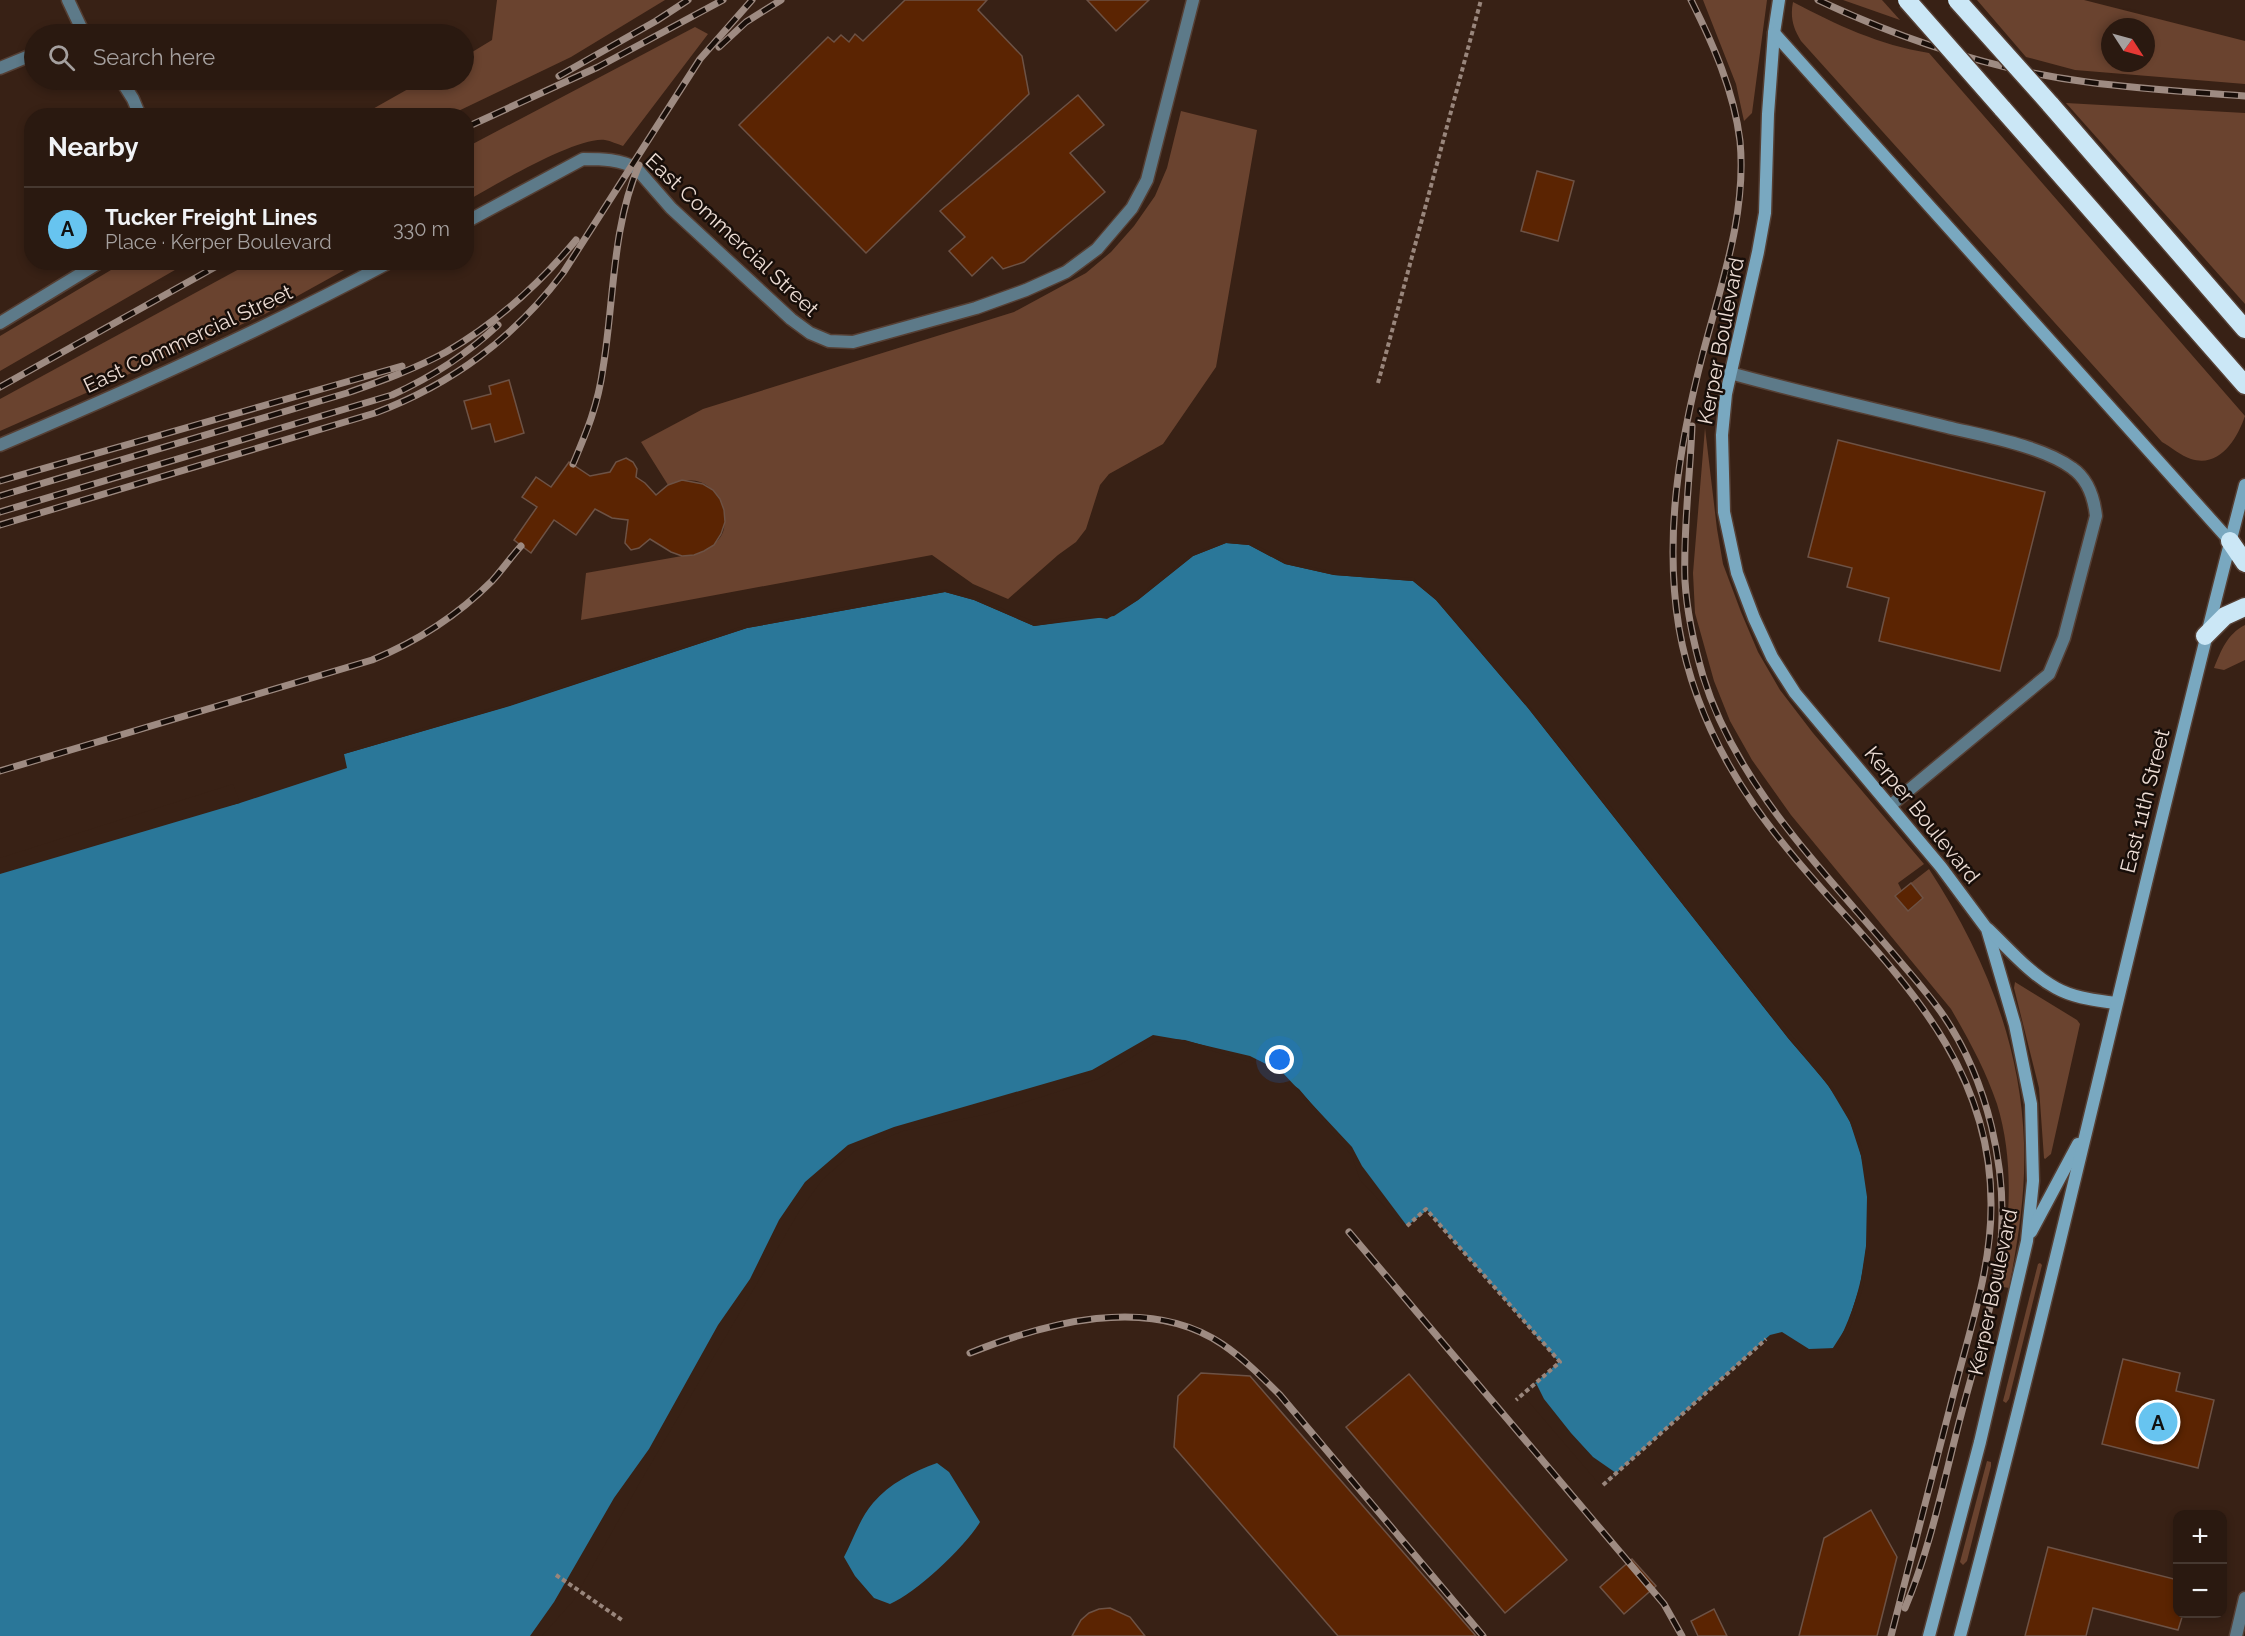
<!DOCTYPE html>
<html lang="en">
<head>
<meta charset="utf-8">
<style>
  :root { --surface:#2a1910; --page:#36261e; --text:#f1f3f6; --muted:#a5a09f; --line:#463830; --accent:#67c4f0 }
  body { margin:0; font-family:Raleway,sans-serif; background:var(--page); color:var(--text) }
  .controls { position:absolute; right:18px; bottom:18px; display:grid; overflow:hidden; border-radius:12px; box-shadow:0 3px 9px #0003 }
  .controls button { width:54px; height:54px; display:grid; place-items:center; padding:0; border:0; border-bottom:2px solid var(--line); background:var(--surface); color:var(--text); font:30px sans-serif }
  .compass { position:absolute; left:2101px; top:18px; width:54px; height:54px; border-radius:50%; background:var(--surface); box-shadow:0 3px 9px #0003; rotate:126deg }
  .you { position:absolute; left:1280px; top:1060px; width:21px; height:21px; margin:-15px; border:4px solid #fff; border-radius:50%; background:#1a73e8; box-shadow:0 0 0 9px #1a73e833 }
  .badge { display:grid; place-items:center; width:39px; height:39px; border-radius:50%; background:var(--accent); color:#111; font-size:20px; font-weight:700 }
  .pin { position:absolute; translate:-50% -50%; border:3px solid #fff; box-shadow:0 2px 6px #0006 }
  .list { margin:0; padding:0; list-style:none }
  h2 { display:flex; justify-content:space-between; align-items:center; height:78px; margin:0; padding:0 24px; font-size:26px }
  h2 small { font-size:20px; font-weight:400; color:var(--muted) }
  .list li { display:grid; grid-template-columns:39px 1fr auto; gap:18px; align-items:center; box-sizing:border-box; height:84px; padding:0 24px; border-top:2px solid var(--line) }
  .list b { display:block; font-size:22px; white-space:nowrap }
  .list p { margin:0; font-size:20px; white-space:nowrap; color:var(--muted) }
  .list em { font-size:20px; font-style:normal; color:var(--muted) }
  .icon { flex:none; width:33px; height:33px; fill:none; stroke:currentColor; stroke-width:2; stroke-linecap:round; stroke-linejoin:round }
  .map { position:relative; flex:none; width:2245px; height:1636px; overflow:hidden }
  .search { position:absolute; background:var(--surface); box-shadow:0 3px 9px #0003; left:24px; top:24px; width:450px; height:66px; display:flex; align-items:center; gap:15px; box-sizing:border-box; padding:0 21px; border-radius:33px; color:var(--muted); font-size:22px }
  .panel { position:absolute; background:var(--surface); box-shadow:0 3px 9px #0003; left:24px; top:108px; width:450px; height:162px; border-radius:24px }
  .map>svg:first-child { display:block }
  .green { fill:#6a432f; fill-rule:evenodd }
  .water { fill:#2a7799 }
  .pier { fill:#382115 }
  .building { fill:#5b2402; stroke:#6d5245; stroke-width:1.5 }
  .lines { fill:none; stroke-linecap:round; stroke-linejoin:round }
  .lane-casing { stroke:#553f34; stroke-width:15 }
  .street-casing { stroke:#553f34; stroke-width:15 }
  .secondary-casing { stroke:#553f34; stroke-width:15 }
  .highway-casing { stroke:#553f34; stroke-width:21 }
  .path { stroke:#99867c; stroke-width:4; stroke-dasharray:4.5 3; stroke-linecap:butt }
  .lane { stroke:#5d7a89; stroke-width:12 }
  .street { stroke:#5d7a89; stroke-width:12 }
  .secondary { stroke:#79a8c0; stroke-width:12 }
  .highway { stroke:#cbe7f6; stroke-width:18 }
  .rail-casing { stroke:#9e8b82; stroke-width:7 }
  .rail { stroke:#180e09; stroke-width:4.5; stroke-dasharray:14; stroke-linecap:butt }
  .highway-bridge-casing { stroke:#553f34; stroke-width:21; stroke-linecap:butt }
  .highway-bridge { stroke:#cbe7f6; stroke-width:18 }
  .labels { text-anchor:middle; stroke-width:5; stroke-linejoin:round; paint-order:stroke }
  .street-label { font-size:21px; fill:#ecdcd4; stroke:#180e09 }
</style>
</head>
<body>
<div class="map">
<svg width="2245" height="1636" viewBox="0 0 2245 1636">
  <rect width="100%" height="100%" fill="#382115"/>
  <g class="green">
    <polygon points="497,0 665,0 571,57 450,115 362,115 424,80 464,80 464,57 492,40"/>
    <polygon points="1703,0 1767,0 1752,113 1744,121 1736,84"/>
    <polygon points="1843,0 1882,0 1900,20"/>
    <path d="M1977,0H2084L2245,41V84L2075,70L2026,57ZM2110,27H2146V63H2110Z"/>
    <path d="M1793,2C1837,25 1879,45 1929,53L2245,416C2237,439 2220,468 2191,459C2181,456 2171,447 2162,442L1801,41C1793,28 1790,17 1793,2Z"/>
    <path d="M695,27L708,34L623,146C617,144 611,141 605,140C577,136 493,186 467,201V147Z"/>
    <polygon points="2066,103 2245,113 2245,304"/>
    <path d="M1181,111L1257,130L1216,367L1163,444L1109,474L1100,485L1086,529L1076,542L1058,555L1008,599L973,584L932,555L581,620L586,573L682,556C700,555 728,543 724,520C723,516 721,511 719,507C717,502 716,494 712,490C701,477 681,479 668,485L641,442L703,409L1014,312L1086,273L1111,252L1134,226L1155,196L1167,168Z"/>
    <polygon points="252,262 357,263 265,314 0,431 0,399"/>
    <polygon points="120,263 187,263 0,371 0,336 111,270"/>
    <path d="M1705,428L1717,529L1723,564L1741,612L1758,652L1780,690L1813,733L1924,864L1898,883L1902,891L1896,896L1908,911L1923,898L1911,883L1929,869C1983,952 2021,1043 2024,1143C2026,1192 2018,1240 2009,1288L1998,1286C2010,1228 2015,1162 1997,1104C1986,1071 1969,1040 1951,1009L1791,815L1752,760L1730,721L1714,681L1695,613L1693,573Z"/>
    <path d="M2245,625V660L2224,670L2214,668C2221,651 2227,634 2245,625Z"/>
    <polygon points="2015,982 2077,1020 2080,1024 2051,1154 2045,1159 2044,1158 2039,1088 2014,988"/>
    <polygon points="2040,1263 2042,1265 2009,1399 2006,1403 2003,1401 2038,1264"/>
    <polygon points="1987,1461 1991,1462 1991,1466 1967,1561 1963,1565 1960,1562"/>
  </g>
  <g class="water">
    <path d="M1226,543L1249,545L1285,564L1334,575L1413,581L1436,600L1528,708L1788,1038C1810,1064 1836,1090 1850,1122C1880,1191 1871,1284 1835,1348L1809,1349L1782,1332L1770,1335L1603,1485L1525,1392L1559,1362L1427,1210L1407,1226L1363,1178L1354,1154L1299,1089L1261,1062L1185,1040L1157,1038L1097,1076L902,1129L853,1148L821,1177L798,1209L539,1636H0V861L240,803L347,768L344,754L510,706L747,628L945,592L974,600L1034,626L1114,616L1138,600L1193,556Z"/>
    <path d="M937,1463L949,1472L980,1522C966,1546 916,1593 890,1604L874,1598L855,1576L844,1557C853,1540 860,1518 873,1503C889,1484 914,1471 937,1463Z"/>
  </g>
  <g class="pier">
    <polygon points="1226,540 1250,542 1286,561 1334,572 1413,578 1438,598 1578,764 1710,935 1830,1083 1853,1121 1864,1155 1870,1197 1869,1247 1863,1287 1850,1328 1837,1351 1831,1351 1847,1326 1860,1286 1866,1246 1867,1197 1861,1156 1850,1122 1828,1085 1788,1038 1528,708 1436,600 1413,581 1334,575 1285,564 1249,545 1226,543 1193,556 1138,600 1107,619 1095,617 1034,626 974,600 945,592 747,628 505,707 344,754 343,751 509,703 746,625 944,589 975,597 1035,622 1095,614 1106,616 1136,598 1191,554"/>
    <polygon points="233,784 240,803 0,874 0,858"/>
    <polygon points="1153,1035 1182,1040 1250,1056 1282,1072 1352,1147 1362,1166 1407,1226 1405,1228 1360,1180 1352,1156 1297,1091 1260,1065 1185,1043 1157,1041 1098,1079 988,1114 903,1131 855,1151 823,1179 800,1210 639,1484 573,1601 542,1636 530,1636 554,1602 614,1498 649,1449 718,1325 750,1279 779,1220 805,1182 848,1145 894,1127 1092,1070"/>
    <polygon points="1536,1383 1544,1399 1571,1433 1593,1457 1616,1473 1603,1485 1600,1485 1522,1394"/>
  </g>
  <g class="building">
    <polygon points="905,0 987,0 978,10 1022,56 1029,94 866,253 739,125 828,37 834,42 841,35 849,42 855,34 863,41"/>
    <polygon points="1087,0 1149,0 1116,31"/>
    <polygon points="1078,95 1104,125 1070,153 1105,192 1024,262 1003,269 992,257 972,276 949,251 965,237 940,211"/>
    <polygon points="1537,171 1574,181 1558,241 1521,231"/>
    <polygon points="509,380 524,433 495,442 490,424 472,429 464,401 491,394 489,386"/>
    <polygon points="1838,440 2045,492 2000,671 1879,641 1889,598 1847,587 1852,568 1808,557"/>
    <polygon points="626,458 633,462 637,469 636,477 645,483 656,495 668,485 682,480 703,484 713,490 720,499 724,510 725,522 721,534 714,545 704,551 694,555 682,556 671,552 650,539 639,548 631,550 625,543 628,520 612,518 595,509 576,535 554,520 531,553 514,540 537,507 522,497 536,477 551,487 569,462 590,476 610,472 616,462"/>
    <polygon points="1911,883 1923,898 1908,911 1895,896"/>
    <polygon points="2123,1359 2180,1373 2176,1391 2214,1400 2198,1468 2102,1444"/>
    <polygon points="1201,1373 1250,1376 1476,1636 1338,1636 1174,1447 1178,1396"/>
    <polygon points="1409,1374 1567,1560 1505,1613 1346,1427"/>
    <polygon points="1871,1510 1897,1557 1877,1636 1799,1636 1824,1538"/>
    <polygon points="2048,1547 2178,1580 2178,1614 2183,1614 2178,1630 2093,1608 2086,1636 2025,1636"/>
    <polygon points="1632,1559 1656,1586 1624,1614 1600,1587"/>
    <polygon points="1110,1608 1130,1617 1145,1636 1072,1636 1081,1620 1089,1613 1099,1609"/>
    <polygon points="1714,1609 1727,1636 1698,1636 1691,1621"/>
  </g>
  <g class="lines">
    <g class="lane-casing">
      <path id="lane" d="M1730,373C1802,393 1875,409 1947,427C1984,436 2042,446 2072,468C2088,479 2094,498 2096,516L2064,638L2049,674L1891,805"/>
    </g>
    <g class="street-casing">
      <g id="street">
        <polyline points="68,0 84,34"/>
        <polyline points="0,68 34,54"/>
        <polyline points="121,80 133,99 140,116"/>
        <path d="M466,222L583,159C601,159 621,159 637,169L671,208L791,319L810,333L829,341L853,342L976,308L1026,290L1066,272L1097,249L1132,208L1147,180L1193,0"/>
        <polyline points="0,323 100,262"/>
        <path d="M0,445C132,389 263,330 390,262"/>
        <polyline points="2236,1636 2245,1598"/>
      </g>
    </g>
    <g class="secondary-casing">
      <g id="secondary">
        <polyline points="1779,0 1774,33 1768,114 1765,213 1758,252 1726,394 1722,435 1724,512 1737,573 1754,618 1772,657 1795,693 1941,867 1987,929 2015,1025 2031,1104 2033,1181 2027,1241 1980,1442 1929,1636"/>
        <polyline points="1774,33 2230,541"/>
        <path d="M1988,929C2009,949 2030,974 2056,988C2074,998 2095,1000 2115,1003"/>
        <polyline points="2031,1232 2078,1144"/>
        <path d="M1960,1636C2062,1254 2145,868 2245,485"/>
      </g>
    </g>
    <g class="highway-casing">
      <g id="highway">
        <polyline points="2050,104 2245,329"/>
        <polyline points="2002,108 2245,385"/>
        <polyline points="2230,541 2245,563"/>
        <polyline points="2205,636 2225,616 2245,607"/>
      </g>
    </g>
    <g class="path">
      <polyline points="1378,383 1481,0"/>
      <polyline points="1407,1226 1426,1209 1560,1362 1516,1400"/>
      <polyline points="1603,1485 1766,1339"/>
      <polyline points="556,1575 622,1620"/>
    </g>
    <use href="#lane" class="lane"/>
    <use href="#street" class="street"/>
    <use href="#secondary" class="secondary"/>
    <use href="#highway" class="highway"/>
    <g class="rail-casing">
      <g id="rail">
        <path d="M1691,0C1713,44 1734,91 1740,141C1747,215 1720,287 1702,357C1679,446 1664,537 1679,628C1690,692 1718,753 1754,805C1845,936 1993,1028 1991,1207C1991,1268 1970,1329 1955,1388C1934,1471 1912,1553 1891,1636"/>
        <path d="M1818,0C1903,40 1993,70 2087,82C2139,89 2192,92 2245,96"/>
        <polyline points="719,47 746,22 781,0"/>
        <polyline points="559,76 656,21 688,0"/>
        <polyline points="467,127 598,67 723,0"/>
        <polyline points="0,387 224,262"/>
        <path d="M1692,426C1690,478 1683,530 1685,581C1687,614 1694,645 1703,676C1736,784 1821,868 1892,952C1908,971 1926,991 1941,1012C1988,1079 2009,1171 2000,1252C1993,1307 1975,1362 1961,1415C1944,1479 1931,1547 1905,1608"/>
        <path d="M573,464C587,431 598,405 603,368C614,302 612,226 639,165"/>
        <polyline points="0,481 402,366"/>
        <path d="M0,496L347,393C381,381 415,369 446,352C495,324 540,283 576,240"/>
        <path d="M0,512L392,395C432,377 466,355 498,325"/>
        <path d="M0,525L375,413C452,384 513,339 563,273L700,59L752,0"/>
        <path d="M0,771L372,660C416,642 458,615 492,581C502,570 511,557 521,546"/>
        <polyline points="1349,1232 1664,1604 1682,1636"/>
        <path d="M970,1353C1045,1323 1148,1294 1222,1344C1243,1358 1262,1377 1280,1395L1483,1636"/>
      </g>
    </g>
    <use href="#rail" class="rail"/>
    <g class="highway-bridge-casing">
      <g id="highway-bridge">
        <polyline points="1907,0 2002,108"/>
        <polyline points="1957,0 2050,104"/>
      </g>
    </g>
    <use href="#highway-bridge" class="highway-bridge"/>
  </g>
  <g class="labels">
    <g class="street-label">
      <text transform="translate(732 235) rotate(43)" y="7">East Commercial Street</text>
      <text transform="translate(188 339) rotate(-25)" y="7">East Commercial Street</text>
      <text transform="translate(1721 341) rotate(-79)" y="7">Kerper Boulevard</text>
      <text transform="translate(2145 801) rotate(-76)" y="7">East 11th Street</text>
      <text transform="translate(1922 815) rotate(51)" y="7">Kerper Boulevard</text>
      <text transform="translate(1993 1292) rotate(-78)" y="7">Kerper Boulevard</text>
    </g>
  </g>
</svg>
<div class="controls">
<button>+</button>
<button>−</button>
</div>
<svg class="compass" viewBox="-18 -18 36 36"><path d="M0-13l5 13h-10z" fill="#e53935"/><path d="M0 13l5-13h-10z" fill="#a5a09f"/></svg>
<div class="you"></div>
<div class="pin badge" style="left:2158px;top:1422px">A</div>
<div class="search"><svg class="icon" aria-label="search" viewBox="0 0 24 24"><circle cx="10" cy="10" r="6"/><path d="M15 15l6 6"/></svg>Search here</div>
<section class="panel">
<h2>Nearby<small></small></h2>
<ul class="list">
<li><span class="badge">A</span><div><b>Tucker Freight Lines</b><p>Place · Kerper Boulevard</p></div><em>330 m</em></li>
</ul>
</section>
</div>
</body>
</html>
